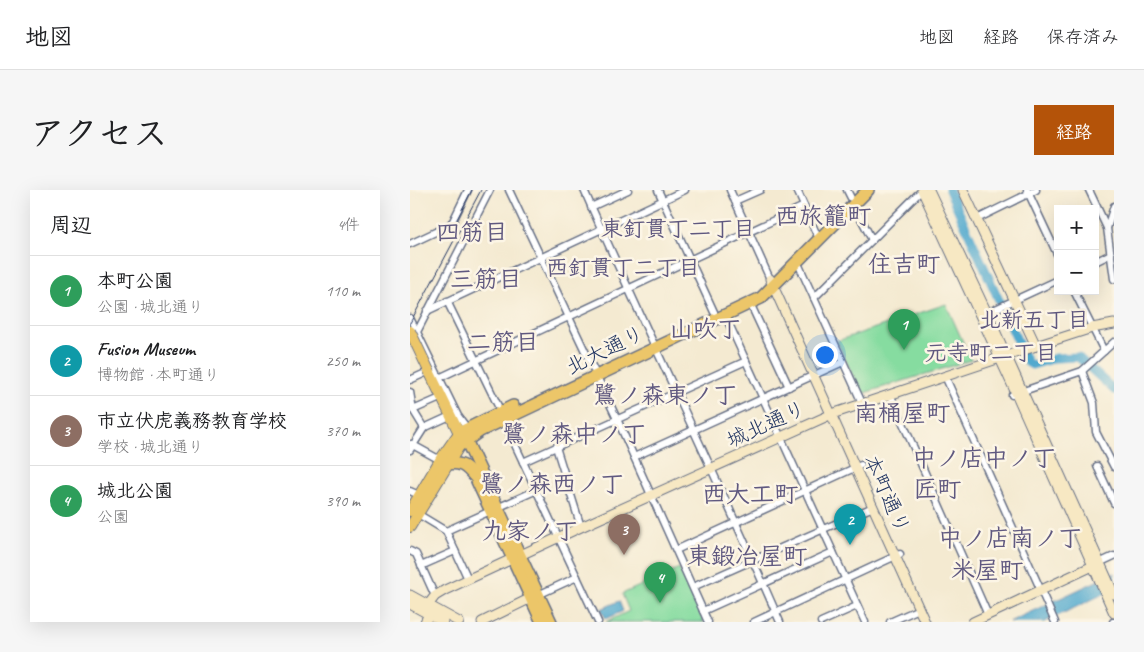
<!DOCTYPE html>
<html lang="ja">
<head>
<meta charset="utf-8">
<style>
  :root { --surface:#fff; --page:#f6f6f6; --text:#202124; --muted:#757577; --line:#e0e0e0; --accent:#b45309 }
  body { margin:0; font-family:Caveat,"Klee One",sans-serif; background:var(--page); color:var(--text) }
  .controls { position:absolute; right:15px; top:15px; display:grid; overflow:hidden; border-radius:0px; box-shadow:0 5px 20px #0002 }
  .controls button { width:45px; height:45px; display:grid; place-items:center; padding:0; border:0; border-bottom:1px solid var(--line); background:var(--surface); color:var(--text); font:25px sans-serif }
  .you { position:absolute; left:414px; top:164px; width:18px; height:18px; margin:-12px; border:4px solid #fff; border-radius:50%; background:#1a73e8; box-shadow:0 0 0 8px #1a73e833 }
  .badge { display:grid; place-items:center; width:32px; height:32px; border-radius:50%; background:var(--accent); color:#fff; font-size:16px; font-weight:700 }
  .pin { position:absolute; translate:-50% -41px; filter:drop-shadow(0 1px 2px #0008) }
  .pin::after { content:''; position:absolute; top:26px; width:18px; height:15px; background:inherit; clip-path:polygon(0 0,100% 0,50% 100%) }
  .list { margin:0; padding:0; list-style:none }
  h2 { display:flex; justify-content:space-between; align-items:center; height:65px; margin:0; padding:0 20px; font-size:21px }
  h2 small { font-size:16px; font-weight:400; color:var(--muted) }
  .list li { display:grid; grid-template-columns:32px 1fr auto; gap:15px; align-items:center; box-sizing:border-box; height:70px; padding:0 20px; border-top:1px solid var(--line) }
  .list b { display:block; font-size:19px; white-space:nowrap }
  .list p { margin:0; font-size:16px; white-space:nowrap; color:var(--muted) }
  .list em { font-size:16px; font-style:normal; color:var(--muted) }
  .map { position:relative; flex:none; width:704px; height:432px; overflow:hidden; border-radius:0px }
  header { display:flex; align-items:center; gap:30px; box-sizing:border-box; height:70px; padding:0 25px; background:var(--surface); border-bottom:1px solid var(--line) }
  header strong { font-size:24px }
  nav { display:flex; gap:28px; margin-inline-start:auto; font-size:18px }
  .intro { display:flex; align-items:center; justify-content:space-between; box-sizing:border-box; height:120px; padding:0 30px }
  h1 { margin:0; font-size:35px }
  .button { padding:12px 22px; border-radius:0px; background:var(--accent); color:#fff; font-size:18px; font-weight:700 }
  main { display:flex; gap:30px; padding:0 30px }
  aside { flex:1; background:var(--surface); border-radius:0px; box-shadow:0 5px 20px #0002 }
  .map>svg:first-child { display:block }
  .green { fill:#86dca0; stroke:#50867f }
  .water { fill:#51a9ce; stroke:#366c96 }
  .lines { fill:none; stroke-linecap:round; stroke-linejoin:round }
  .river { stroke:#51a9ce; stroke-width:9 }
  .street-casing { stroke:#677086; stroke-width:9 }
  .secondary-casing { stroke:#677086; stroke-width:11 }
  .primary-casing { stroke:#677086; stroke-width:12 }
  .highway-casing { stroke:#677086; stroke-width:14 }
  .street { stroke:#fff; stroke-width:6 }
  .secondary { stroke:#f7e8c3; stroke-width:9 }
  .primary { stroke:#ecc669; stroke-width:10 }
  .highway { stroke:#ecc669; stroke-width:11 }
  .rail { stroke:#1b2f5e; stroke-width:1 }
  .primary-bridge-casing { stroke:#677086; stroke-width:12; stroke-linecap:butt }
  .primary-bridge { stroke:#ecc669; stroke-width:10 }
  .labels { text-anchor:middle; stroke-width:5; stroke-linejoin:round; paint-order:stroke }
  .street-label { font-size:21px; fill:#1b2f5e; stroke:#fcf5e5 }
  .neighbourhood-label { font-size:22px; font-weight:bold; fill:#605980; stroke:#fcf5e5 }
  .quarter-label { font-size:24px; font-weight:bold; fill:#605980; stroke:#fcf5e5 }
</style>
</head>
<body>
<header>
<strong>地図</strong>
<nav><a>地図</a><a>経路</a><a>保存済み</a></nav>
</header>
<div class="intro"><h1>アクセス</h1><a class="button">経路</a></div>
<main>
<aside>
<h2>周辺<small>4件</small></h2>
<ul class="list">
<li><span class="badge" style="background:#2e9e5b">1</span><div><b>本町公園</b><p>公園 · 城北通り</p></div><em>110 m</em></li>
<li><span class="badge" style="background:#0f9aa8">2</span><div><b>Fusion Museum</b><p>博物館 · 本町通り</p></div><em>250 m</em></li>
<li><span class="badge" style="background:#8d6e63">3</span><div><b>市立伏虎義務教育学校</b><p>学校 · 城北通り</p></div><em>370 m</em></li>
<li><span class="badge" style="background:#2e9e5b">4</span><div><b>城北公園</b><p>公園</p></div><em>390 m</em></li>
</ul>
</aside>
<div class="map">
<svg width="704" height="432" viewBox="0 0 704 432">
  <rect width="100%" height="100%" fill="#fcf5e5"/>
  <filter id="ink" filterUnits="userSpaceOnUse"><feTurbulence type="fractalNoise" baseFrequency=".02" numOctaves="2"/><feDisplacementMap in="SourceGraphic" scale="10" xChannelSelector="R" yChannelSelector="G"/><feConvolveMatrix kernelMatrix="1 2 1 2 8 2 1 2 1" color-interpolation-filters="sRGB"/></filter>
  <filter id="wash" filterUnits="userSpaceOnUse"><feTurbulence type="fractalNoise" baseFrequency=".0096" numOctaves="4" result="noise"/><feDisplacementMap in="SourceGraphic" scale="20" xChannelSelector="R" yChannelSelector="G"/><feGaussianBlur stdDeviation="1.12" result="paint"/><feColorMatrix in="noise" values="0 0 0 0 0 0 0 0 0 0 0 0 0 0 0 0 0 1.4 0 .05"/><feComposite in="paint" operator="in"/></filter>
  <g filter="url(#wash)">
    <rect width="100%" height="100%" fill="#f4ead1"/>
    <g class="green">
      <polygon points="536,114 561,170 451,204 427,151"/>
      <polygon points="269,378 294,432 196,432 219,421 212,404"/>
    </g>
    <g class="water">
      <polygon points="704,383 704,399 635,432 599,432"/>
      <polygon points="209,411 213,421 196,429 191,419"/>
    </g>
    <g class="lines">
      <polyline class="river" points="539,0 617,172 622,175 646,168 668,167 704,200"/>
    </g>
  </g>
  <g filter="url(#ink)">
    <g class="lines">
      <g class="street-casing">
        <g id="street">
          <polyline points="99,0 207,229 298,432"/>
          <path d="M174,0C238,145 307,287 370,432"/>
          <polyline points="248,0 304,122"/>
          <polyline points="320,0 360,89"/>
          <polyline points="387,0 406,43"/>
          <polyline points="437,0 441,8"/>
          <polyline points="617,0 648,66"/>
          <polyline points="679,0 697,38 704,89"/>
          <polyline points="325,11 350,0"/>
          <polyline points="444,15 462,50"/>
          <polyline points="181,17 218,0"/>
          <polyline points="567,29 626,0"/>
          <polyline points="697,38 704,16"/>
          <polyline points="0,54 38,36 43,31 58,0"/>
          <polyline points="387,71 452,213"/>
          <polyline points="685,72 701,64"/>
          <polyline points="664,101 694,161"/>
          <polyline points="404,108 508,4 513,1"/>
          <polyline points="37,111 91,222"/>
          <polyline points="340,113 379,197"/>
          <polyline points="17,121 275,0"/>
          <polyline points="577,123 648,90"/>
          <polyline points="315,125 455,432"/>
          <polyline points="0,128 48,226 57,238"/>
          <polyline points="2,149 7,142 80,0"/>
          <polyline points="672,181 684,213 686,242 704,277"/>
          <polyline points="535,186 645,432"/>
          <polyline points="29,188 394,16"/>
          <polyline points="0,190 22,180"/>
          <polyline points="0,202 3,220 14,238"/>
          <polyline points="480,204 578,425"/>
          <polyline points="602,205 672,181 704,152"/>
          <polyline points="3,220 28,209"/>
          <polyline points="93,229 188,432"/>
          <polyline points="1,254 32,271"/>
          <polyline points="146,257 171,337"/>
          <polyline points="0,260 14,238 38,227"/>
          <polyline points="224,267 433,172"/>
          <polyline points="113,272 336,171"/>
          <polyline points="687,276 704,313"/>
          <polyline points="0,301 9,305"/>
          <polyline points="8,324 36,341 58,389"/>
          <polyline points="36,341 127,300"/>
          <polyline points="266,360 451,275"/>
          <polyline points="0,361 6,364 25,406"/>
          <polyline points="689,373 704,366"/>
          <polyline points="11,376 45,361"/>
          <polyline points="283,397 463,317"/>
          <polyline points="128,405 167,387"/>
          <polyline points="293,421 423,362"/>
          <polyline points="344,432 490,364"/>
          <polyline points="411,432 447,416"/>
          <polyline points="480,432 509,419"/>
          <polyline points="703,432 704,432"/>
        </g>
      </g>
      <g class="secondary-casing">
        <g id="secondary">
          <polyline points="512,0 606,203 704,423"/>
          <polyline points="519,0 577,123 704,404"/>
          <polyline points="553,0 626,156"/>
          <polyline points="360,89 515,432"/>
          <polyline points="0,405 49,432"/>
          <polyline points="0,414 33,432"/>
          <polyline points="15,432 19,424 18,415 25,406 35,400 171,337 422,224 626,156 682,138 704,134"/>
          <polyline points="72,432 121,408"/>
          <polyline points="563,432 687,374"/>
        </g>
      </g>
      <g class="primary-casing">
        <g id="primary">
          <polyline points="0,321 30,270 49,243 20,183"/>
          <polyline points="0,337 50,255"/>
        </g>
      </g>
      <g class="highway-casing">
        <g id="highway">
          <polyline points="49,243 103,216"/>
          <polyline points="51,245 56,250 141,432"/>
          <polyline points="50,255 70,241 351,108 458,0"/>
          <path d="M37,274C51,272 56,276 64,286"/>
          <polyline points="67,291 132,432"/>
        </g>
      </g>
      <use href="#street" class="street"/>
      <use href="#secondary" class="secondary"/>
      <use href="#primary" class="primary"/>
      <use href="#highway" class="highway"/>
      <g class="rail">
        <polyline points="46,31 62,0"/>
        <polyline points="0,133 71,0"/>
      </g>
      <g class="primary-bridge-casing">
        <polyline id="primary-bridge" points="0,141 20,183"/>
      </g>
      <use href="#primary-bridge" class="primary-bridge"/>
    </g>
  </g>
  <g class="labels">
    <g class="street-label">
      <text transform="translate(195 160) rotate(-26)" y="7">北大通り</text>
      <text transform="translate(356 234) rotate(-24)" y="7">城北通り</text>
      <text transform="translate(477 304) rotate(66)" y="7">本町通り</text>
    </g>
    <g class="neighbourhood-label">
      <text x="268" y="46">東釘貫丁二丁目</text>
      <text x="213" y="85">西釘貫丁二丁目</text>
      <text x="624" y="137">北新五丁目</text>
      <text x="581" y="170">元寺町二丁目</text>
    </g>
    <g class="quarter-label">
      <text x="413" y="34">西旅籠町</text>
      <text x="62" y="50">四筋目</text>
      <text x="494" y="82">住吉町</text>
      <text x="76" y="97">三筋目</text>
      <text x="295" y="147">山吹丁</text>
      <text x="93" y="160">二筋目</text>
      <text x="255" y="213">鷺ノ森東ノ丁</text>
      <text x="492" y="231">南桶屋町</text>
      <text x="164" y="252">鷺ノ森中ノ丁</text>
      <text x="574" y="276">中ノ店中ノ丁</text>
      <text x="142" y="302">鷺ノ森西ノ丁</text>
      <text x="527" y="307">匠町</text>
      <text x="340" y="312">西大工町</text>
      <text x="120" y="349">九家ノ丁</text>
      <text x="600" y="356">中ノ店南ノ丁</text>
      <text x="337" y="374">東鍛冶屋町</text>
      <text x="577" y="388">米屋町</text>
    </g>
  </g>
</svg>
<div class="controls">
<button>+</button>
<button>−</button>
</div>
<div class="you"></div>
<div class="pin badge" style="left:494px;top:160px;background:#2e9e5b">1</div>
<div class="pin badge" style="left:440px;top:355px;background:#0f9aa8">2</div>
<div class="pin badge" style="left:214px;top:365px;background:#8d6e63">3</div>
<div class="pin badge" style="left:250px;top:413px;background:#2e9e5b">4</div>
</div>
</main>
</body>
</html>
